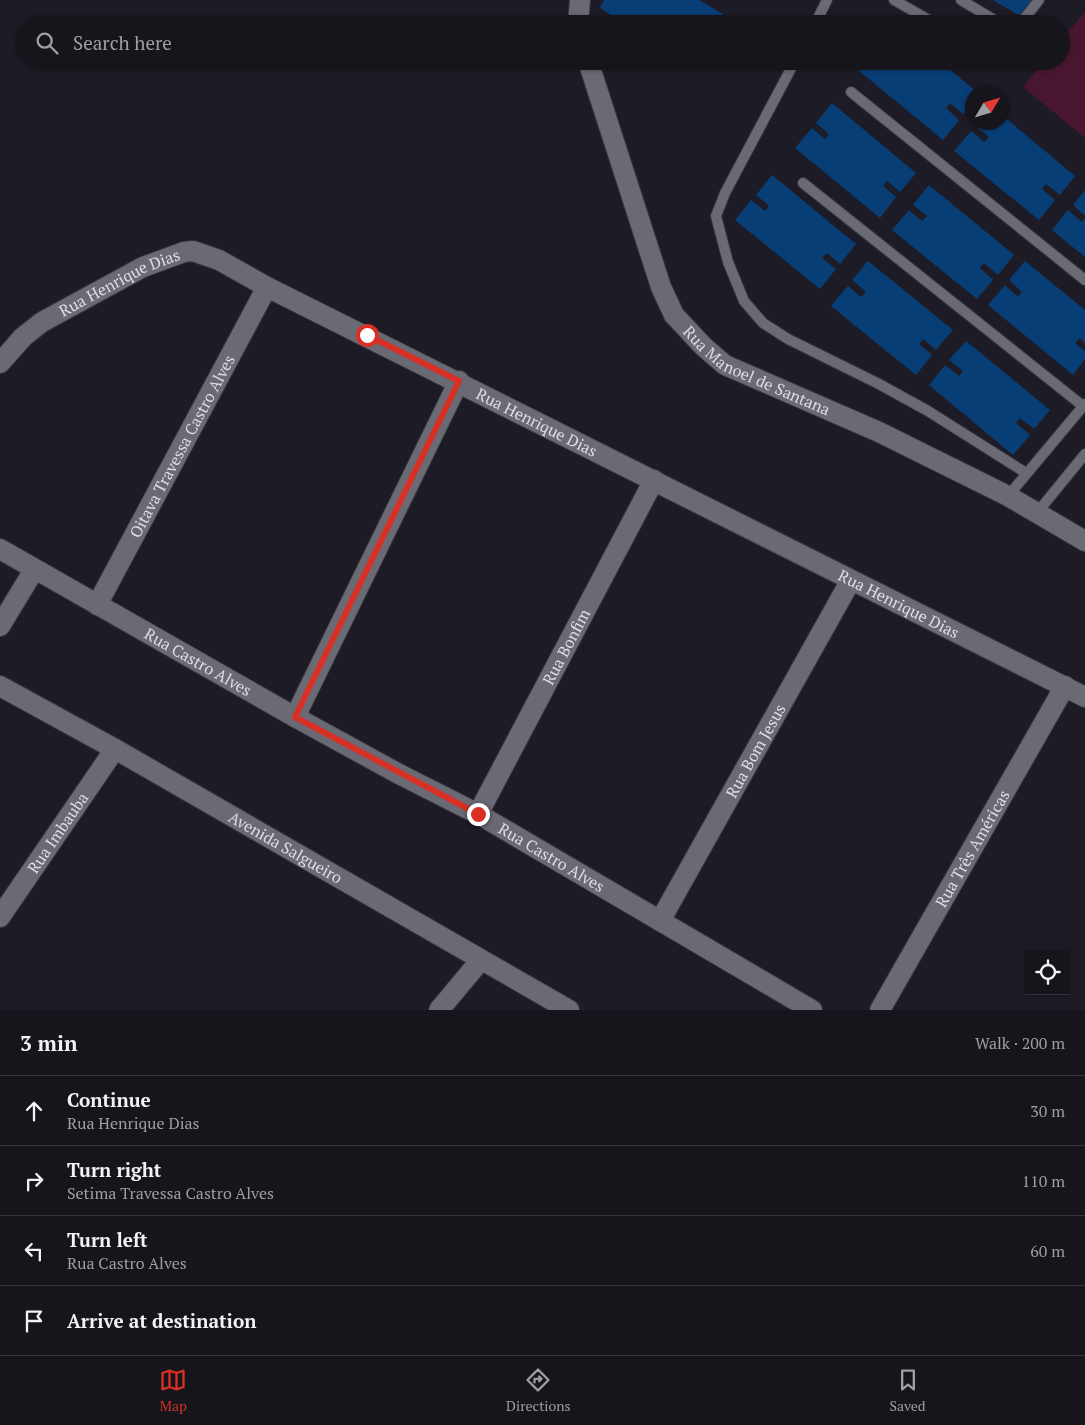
<!DOCTYPE html>
<html lang="en">
<head>
<meta charset="utf-8">
<style>
  :root { --surface:#16151c; --page:#1f1e25; --text:#f1f3f6; --muted:#9e9fa3; --line:#35343b; --accent:#d93025 }
  body { margin:0; font-family:"PT Serif",serif; background:var(--page); color:var(--text) }
  .controls { position:absolute; right:15px; bottom:15px; display:grid; overflow:hidden; border-radius:0px; box-shadow:0 1px 4px #0004 }
  .controls button { width:45px; height:45px; display:grid; place-items:center; padding:0; border:0; border-bottom:1px solid var(--line); background:var(--surface); color:var(--text); font:25px sans-serif }
  .compass { position:absolute; left:965px; top:85px; width:45px; height:45px; border-radius:50%; background:var(--surface); box-shadow:0 1px 4px #0004; rotate:52deg }
  .stop { position:absolute; width:15px; height:15px; margin:-11px; border:4px solid #d93025; border-radius:50%; background:#fff }
  .stop.end { background:#d93025; border-color:#fff; box-shadow:0 1px 5px #0008 }
  .list { margin:0; padding:0; list-style:none }
  h2 { display:flex; justify-content:space-between; align-items:center; height:65px; margin:0; padding:0 20px; font-size:21px }
  h2 small { font-size:16px; font-weight:400; color:var(--muted) }
  .list li { display:grid; grid-template-columns:32px 1fr auto; gap:15px; align-items:center; box-sizing:border-box; height:70px; padding:0 20px; border-top:1px solid var(--line) }
  .list b { display:block; font-size:19px; white-space:nowrap }
  .list p { margin:0; font-size:16px; white-space:nowrap; color:var(--muted) }
  .list em { font-size:16px; font-style:normal; color:var(--muted) }
  .icon { flex:none; width:28px; height:28px; fill:none; stroke:currentColor; stroke-width:2; stroke-linecap:round; stroke-linejoin:round }
  .map { position:relative; flex:none; width:1085px; height:1010px; overflow:hidden }
  .search { position:absolute; background:var(--surface); box-shadow:0 1px 4px #0004; left:15px; right:15px; top:15px; height:55px; display:flex; align-items:center; gap:12px; box-sizing:border-box; padding:0 18px; border-radius:28px; color:var(--muted); font-size:19px }
  .sheet { height:345px; background:var(--surface) }
  nav { display:flex; justify-content:space-around; align-items:center; box-sizing:border-box; height:70px; border-top:1px solid var(--line); background:var(--surface); font-size:14px; color:var(--muted) }
  nav a { display:grid; justify-items:center; gap:2px }
  nav .on { color:var(--accent) }
  .map>svg:first-child { display:block }
  .green { fill:#48162e }
  .building { fill:#083e76 }
  .lines { fill:none; stroke-linecap:round; stroke-linejoin:round }
  .lane-casing { stroke:#36363d; stroke-width:12 }
  .street-casing { stroke:#36363d; stroke-width:22 }
  .lane { stroke:#6a6a75; stroke-width:10 }
  .street { stroke:#6a6a75; stroke-width:20 }
  .route { stroke:#d93025; stroke-width:6 }
  .labels { text-anchor:middle; stroke-width:4; stroke-linejoin:round; paint-order:stroke }
  .street-label { font-size:16px; fill:#dddde4; stroke:#14131c }
</style>
</head>
<body>
<div class="map">
<svg width="1085" height="1010" viewBox="0 0 1085 1010">
  <rect width="100%" height="100%" fill="#1d1c26"/>
  <polygon class="green" points="1085,12 1085,138 1023,87 1044,61 1061,61 1061,40"/>
  <g class="building">
    <polygon points="604,0 699,0 723,14 717,24 626,24 600,8"/>
    <polygon points="993,0 1033,0 1022,17"/>
    <polygon points="865,61 939,61 977,92 972,92 972,103 963,114 950,103 946,108 959,120 943,140 858,70"/>
    <polygon points="832,103 916,173 900,192 887,181 883,186 896,197 880,218 795,148 812,128 825,139 829,134 816,123"/>
    <polygon points="1002,115 1075,176 1060,195 1046,184 1042,189 1055,200 1039,220 954,151 971,131 984,142 989,137 975,126 978,122 1002,122"/>
    <polygon points="772,175 856,244 840,264 827,253 822,258 836,269 820,289 735,220 751,200 765,211 769,206 756,195"/>
    <polygon points="929,185 1014,255 998,275 984,263 980,268 993,280 977,299 892,230 909,210 922,221 927,216 913,205"/>
    <polygon points="1085,190 1085,216 1073,205"/>
    <polygon points="1068,210 1082,222 1085,218 1085,257 1052,230"/>
    <polygon points="868,261 953,330 936,350 923,339 919,344 932,355 916,375 831,306 848,286 861,297 866,292 852,280"/>
    <polygon points="1025,261 1085,310 1085,343 1080,338 1075,343 1085,351 1085,359 1073,375 988,305 1005,285 1018,297 1022,292 1009,280"/>
    <polygon points="966,341 1050,410 1034,429 1020,418 1016,423 1030,435 1013,455 929,385 945,365 959,376 963,371 949,360"/>
  </g>
  <g class="lines">
    <g class="lane-casing">
      <g id="lane">
        <polyline points="894,0 936,24"/>
        <polyline points="961,0 1001,24"/>
        <polyline points="815,24 827,0"/>
        <polyline points="1020,24 1039,0"/>
        <polyline points="795,61 725,193 716,216 728,262 744,301 763,323 788,339 879,384 928,411 1026,473"/>
        <polyline points="851,92 1085,280"/>
        <polyline points="803,183 1083,406"/>
        <polyline points="1008,496 1085,404"/>
        <polyline points="1036,514 1085,454"/>
      </g>
    </g>
    <g class="street-casing">
      <g id="street">
        <polyline points="578,24 580,0"/>
        <path id="s1" d="M588,61L661,287L674,315L703,346L725,365L879,432L1008,496L1085,541"/>
        <path id="s2" d="M0,363L23,337L42,322L143,267L184,252L193,251L219,260L267,287L1085,697"/>
        <path id="s3" d="M0,549L295,717L399,774L478,814L812,1010"/>
        <path id="s4" d="M97,605L267,287"/>
        <polyline points="0,626 34,570"/>
        <path id="s5" d="M0,686L115,749L569,1010"/>
        <polyline points="295,717 459,381"/>
        <path id="s6" d="M478,814L654,480"/>
        <path id="s7" d="M0,917L115,749"/>
        <path id="s8" d="M660,921L851,580"/>
        <polyline points="439,1010 480,961"/>
        <path id="s9" d="M880,1010L1065,686"/>
      </g>
    </g>
    <use href="#lane" class="lane"/>
    <use href="#street" class="street"/>
  </g>
  <g class="lines">
    <polyline class="route" points="367,335 459,381 295,717 478,814"/>
  </g>
  <g class="labels">
    <g class="street-label">
      <text dy="6" stroke="none"><textPath href="#s2" startOffset="146">Rua Henrique Dias</textPath></text>
      <text dy="6" stroke="none"><textPath href="#s1" startOffset="370">Rua Manoel de Santana</textPath></text>
      <text dy="6" stroke="none"><textPath href="#s2" startOffset="611">Rua Henrique Dias</textPath></text>
      <text dy="6" stroke="none"><textPath href="#s4" startOffset="180">Oitava Travessa Castro Alves</textPath></text>
      <text dy="6" stroke="none"><textPath href="#s2" startOffset="1016">Rua Henrique Dias</textPath></text>
      <text dy="6" stroke="none"><textPath href="#s6" startOffset="189">Rua Bonfim</textPath></text>
      <text dy="6" stroke="none"><textPath href="#s3" startOffset="228">Rua Castro Alves</textPath></text>
      <text dy="6" stroke="none"><textPath href="#s8" startOffset="195">Rua Bom Jesus</textPath></text>
      <text dy="6" stroke="none"><textPath href="#s7" startOffset="102">Rua Imbauba</textPath></text>
      <text dy="6" stroke="none"><textPath href="#s5" startOffset="328">Avenida Salgueiro</textPath></text>
      <text dy="6" stroke="none"><textPath href="#s9" startOffset="186">Rua Três Américas</textPath></text>
      <text dy="6" stroke="none"><textPath href="#s3" startOffset="632">Rua Castro Alves</textPath></text>
    </g>
  </g>
</svg>
<div class="controls">
<button><svg class="icon" aria-label="locate" viewBox="0 0 24 24"><circle cx="12" cy="12" r="6"/><path d="M12 2v4M12 18v4M2 12h4M18 12h4"/></svg></button>
</div>
<svg class="compass" viewBox="-18 -18 36 36"><path d="M0-13l5 13h-10z" fill="#e53935"/><path d="M0 13l5-13h-10z" fill="#9e9fa3"/></svg>
<div class="stop" style="left:367px;top:335px"></div>
<div class="stop end" style="left:478px;top:814px"></div>
<div class="search"><svg class="icon" aria-label="search" viewBox="0 0 24 24"><circle cx="10" cy="10" r="6"/><path d="M15 15l6 6"/></svg>Search here</div>
</div>
<section class="sheet">
<h2>3 min<small>Walk · 200 m</small></h2>
<ul class="list">
<li><svg class="icon" aria-label="ahead" viewBox="0 0 24 24"><path d="M12 20V5M6 11l6-6 6 6"/></svg><div><b>Continue</b><p>Rua Henrique Dias</p></div><em>30 m</em></li>
<li><svg class="icon" aria-label="right" viewBox="0 0 24 24"><path d="M7 20v-9h11M14 6l5 5-5 5"/></svg><div><b>Turn right</b><p>Setima Travessa Castro Alves</p></div><em>110 m</em></li>
<li><svg class="icon" aria-label="left" viewBox="0 0 24 24"><path d="M17 20v-9H6M10 6l-5 5 5 5"/></svg><div><b>Turn left</b><p>Rua Castro Alves</p></div><em>60 m</em></li>
<li><svg class="icon" aria-label="arrive" viewBox="0 0 24 24"><path d="M6 21V4h12l-3 4 3 4H6"/></svg><div><b>Arrive at destination</b></div></li>
</ul>
</section>
<nav>
<a class="on"><svg class="icon" aria-label="map" viewBox="0 0 24 24"><path d="M3 6l6-2 6 2 6-2v14l-6 2-6-2-6 2zM9 4v14M15 6v14"/></svg>Map</a>
<a><svg class="icon" aria-label="directions" viewBox="0 0 24 24"><path d="M12 3l9 9-9 9-9-9zM9 14v-3h6M13 9l2 2-2 2"/></svg>Directions</a>
<a><svg class="icon" aria-label="saved" viewBox="0 0 24 24"><path d="M7 4h10v16l-5-4-5 4z"/></svg>Saved</a>
</nav>
</body>
</html>
